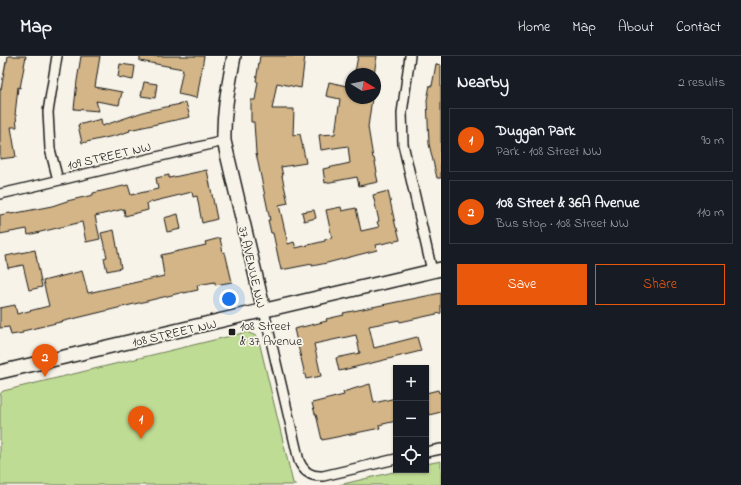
<!DOCTYPE html>
<html lang="en">
<head>
<meta charset="utf-8">
<style>
  :root { --surface:#171b24; --page:#242831; --text:#f1f3f6; --muted:#9ea1a6; --line:#363941; --accent:#ea580c }
  body { margin:0; font-family:"Indie Flower",sans-serif; background:var(--page); color:var(--text) }
  .controls { position:absolute; right:12px; bottom:12px; display:grid; overflow:hidden; border-radius:0px; box-shadow:0 1px 3px #0004 }
  .controls button { width:36px; height:36px; display:grid; place-items:center; padding:0; border:0; border-bottom:1px solid var(--line); background:var(--surface); color:var(--text); font:20px sans-serif }
  .compass { position:absolute; left:345px; top:12px; width:36px; height:36px; border-radius:50%; background:var(--surface); box-shadow:0 1px 3px #0004; rotate:100deg }
  .you { position:absolute; left:229px; top:243px; width:14px; height:14px; margin:-10px; border:3px solid #fff; border-radius:50%; background:#1a73e8; box-shadow:0 0 0 6px #1a73e833 }
  .badge { display:grid; place-items:center; width:26px; height:26px; border-radius:50%; background:var(--accent); color:#fff; font-size:13px; font-weight:700 }
  .pin { position:absolute; translate:-50% -33px; filter:drop-shadow(0 1px 2px #0008) }
  .pin::after { content:''; position:absolute; top:21px; width:14px; height:12px; background:inherit; clip-path:polygon(0 0,100% 0,50% 100%) }
  .list { margin:0; padding:0; list-style:none }
  h2 { display:flex; justify-content:space-between; align-items:center; height:52px; margin:0; padding:0 16px; font-size:17px }
  h2 small { font-size:13px; font-weight:400; color:var(--muted) }
  .list li { display:grid; grid-template-columns:26px 1fr auto; gap:12px; align-items:center; box-sizing:border-box; height:64px; margin:0 8px 8px; padding:0 8px; border:1px solid var(--line); border-radius:0px }
  .list b { display:block; font-size:15px; white-space:nowrap }
  .list p { margin:0; font-size:13px; white-space:nowrap; color:var(--muted) }
  .list em { font-size:13px; font-style:normal; color:var(--muted) }
  .actions { display:flex; gap:8px; padding:12px 16px }
  .actions a { flex:1; padding:9px 0; border:1px solid var(--accent); border-radius:0px; text-align:center; font-size:14px; color:var(--accent) }
  .actions .main { background:var(--accent); color:#fff }
  .icon { flex:none; width:22px; height:22px; fill:none; stroke:currentColor; stroke-width:2; stroke-linecap:round; stroke-linejoin:round }
  .map { position:relative; flex:none; width:441px; height:429px; overflow:hidden }
  header { display:flex; align-items:center; gap:24px; box-sizing:border-box; height:56px; padding:0 20px; background:var(--surface); border-bottom:1px solid var(--line) }
  header strong { font-size:19px }
  nav { display:flex; gap:22px; margin-inline-start:auto; font-size:14px }
  main { display:flex }
  aside { flex:1; background:var(--surface) }
  .map>svg:first-child { display:block }
  .green { fill:#bfdc94; stroke:#6e7c58 }
  .building { fill:#d3b587; stroke:#1c1c1c }
  .lines { fill:none; stroke-linecap:round; stroke-linejoin:round }
  .street-casing { stroke:#1c1c1c; stroke-width:12 }
  .secondary-casing { stroke:#1c1c1c; stroke-width:16 }
  .street { stroke:#f7f3e8; stroke-width:9 }
  .secondary { stroke:#f7f3e8; stroke-width:13 }
  .poi-dot { fill:#1c1c1c; stroke:#f7f3e8; stroke-width:1.5 }
  .labels { text-anchor:middle; stroke-width:3.5; stroke-linejoin:round; paint-order:stroke }
  .street-label { font-size:13px; fill:#1c1c1c; stroke:#f7f3e8 }
  .poi-label { font-size:13px; fill:#1c1c1c; stroke:#f7f3e8; text-anchor:start }
</style>
</head>
<body>
<header>
<strong>Map</strong>
<nav><a>Home</a><a>Map</a><a>About</a><a>Contact</a></nav>
</header>
<main>
<div class="map">
<svg width="441" height="429" viewBox="0 0 441 429">
  <rect width="100%" height="100%" fill="#f7f3e8"/>
  <filter id="ink" filterUnits="userSpaceOnUse"><feTurbulence type="fractalNoise" baseFrequency=".025" numOctaves="2"/><feDisplacementMap in="SourceGraphic" scale="8" xChannelSelector="R" yChannelSelector="G"/><feConvolveMatrix kernelMatrix="1 2 1 2 8 2 1 2 1" color-interpolation-filters="sRGB"/></filter>
  <g filter="url(#ink)">
    <g class="green">
      <polygon points="247,276 258,281 293,427 297,429 0,429 0,338 3,335"/>
      <polygon points="441,405 441,429 339,429 402,414 426,414 426,408"/>
    </g>
    <g class="building">
      <polygon points="8,0 26,0 20,32 18,31 15,59 16,59 17,71 11,71 16,101 0,103 0,33 1,33 6,6 7,6"/>
      <polygon points="81,0 100,0 95,31 122,36 119,49 96,45 99,55 74,53 77,25"/>
      <polygon points="140,0 204,0 197,42 178,38 183,13 140,5"/>
      <polygon points="260,0 305,0 301,32 277,27 272,53 294,53 293,79 300,78 306,107 281,111 283,120 282,120 288,147 279,149 288,188 294,186 296,192 325,185 325,183 332,182 326,154 341,151 342,155 356,152 361,175 379,171 377,166 379,165 373,139 388,135 396,172 397,172 400,184 376,189 377,194 327,207 312,210 312,208 281,214 273,177 271,177 268,164 270,164 256,97 254,66 251,66 251,44 255,44 258,26 256,25"/>
      <polygon points="358,0 377,0 374,18 355,16"/>
      <polygon points="120,8 135,10 133,24 118,21"/>
      <polygon points="436,8 441,9 441,122 437,122 429,88 427,44 430,29 432,30"/>
      <polygon points="144,26 157,28 155,42 141,40"/>
      <polygon points="329,26 351,31 351,42 372,42 368,71 373,102 374,102 377,116 376,117 378,126 359,130 357,121 325,127 323,113 350,107 348,90 321,94 319,79 335,78 340,43 326,40"/>
      <polygon points="186,47 190,61 129,74 130,75 118,79 82,87 78,69 101,63 102,70 146,55"/>
      <polygon points="207,114 217,163 202,167 197,140 193,141 192,136 147,147 148,154 125,160 124,153 95,160 100,183 86,186 82,166 28,179 27,173 0,178 0,159 10,157 11,158 52,150 67,145 93,139 93,137 128,129 131,139 158,133 156,122 169,119 169,122"/>
      <polygon points="314,154 316,162 304,165 302,156"/>
      <polygon points="178,158 181,173 167,176 164,162"/>
      <polygon points="114,174 121,212 107,215 104,202 107,201 101,177"/>
      <polygon points="220,182 223,197 225,196 232,226 215,229 215,226 197,229 198,234 184,237 184,236 23,275 23,277 11,279 9,271 0,272 0,252 15,249 17,258 49,250 43,225 82,215 88,237 164,220 161,199 206,189 205,186"/>
      <polygon points="35,194 42,231 29,234 23,209 8,212 6,200"/>
      <polygon points="441,237 441,257 400,266 399,264 369,270 374,292 417,281 421,295 339,315 336,302 360,297 356,279 314,288 321,320 306,323 294,273 327,265 326,263 344,259 343,257"/>
      <polygon points="370,328 374,347 396,342 396,365 379,369 380,372 322,384 316,358 315,358 312,347 344,339 343,336"/>
      <polygon points="438,334 439,337 441,336 441,356 429,359 428,356 426,356 426,337"/>
    </g>
    <g class="lines">
      <g class="street-casing">
        <g id="street">
          <polyline points="57,0 48,56 50,93 58,124"/>
          <polyline points="410,0 402,57 403,88 432,215"/>
          <polyline points="0,138 18,134 224,85"/>
          <path d="M264,255L299,405C304,416 311,421 323,420L396,403"/>
          <polyline points="426,396 441,393"/>
        </g>
      </g>
      <g class="secondary-casing">
        <g id="secondary">
          <path d="M234,0C229,28 223,56 224,85L264,255"/>
          <polyline points="0,316 441,213"/>
        </g>
      </g>
      <use href="#street" class="street"/>
      <use href="#secondary" class="secondary"/>
    </g>
  </g>
  <rect class="poi-dot" x="228" y="272" width="8" height="8" rx="2"/>
  <g class="labels">
    <g class="street-label">
      <text transform="translate(109 99) rotate(-13)" y="5">109 STREET NW</text>
      <text transform="translate(253 211) rotate(77)" y="5">37 AVENUE NW</text>
      <text transform="translate(174 276) rotate(-13)" y="5">108 STREET NW</text>
    </g>
    <g class="poi-label">
      <text x="240" y="274">108 Street<tspan x="240" dy="15">&amp; 37 Avenue</tspan></text>
    </g>
  </g>
</svg>
<div class="controls">
<button>+</button>
<button>−</button>
<button><svg class="icon" aria-label="locate" viewBox="0 0 24 24"><circle cx="12" cy="12" r="6"/><path d="M12 2v4M12 18v4M2 12h4M18 12h4"/></svg></button>
</div>
<svg class="compass" viewBox="-18 -18 36 36"><path d="M0-13l5 13h-10z" fill="#e53935"/><path d="M0 13l5-13h-10z" fill="#9ea1a6"/></svg>
<div class="you"></div>
<div class="pin badge" style="left:141px;top:383px">1</div>
<div class="pin badge" style="left:45px;top:321px">2</div>
</div>
<aside>
<h2>Nearby<small>2 results</small></h2>
<ul class="list">
<li><span class="badge">1</span><div><b>Duggan Park</b><p>Park · 108 Street NW</p></div><em>90 m</em></li>
<li><span class="badge">2</span><div><b>108 Street &amp; 36A Avenue</b><p>Bus stop · 108 Street NW</p></div><em>110 m</em></li>
</ul>
<div class="actions"><a class="main">Save</a><a>Share</a></div>
</aside>
</main>
</body>
</html>
